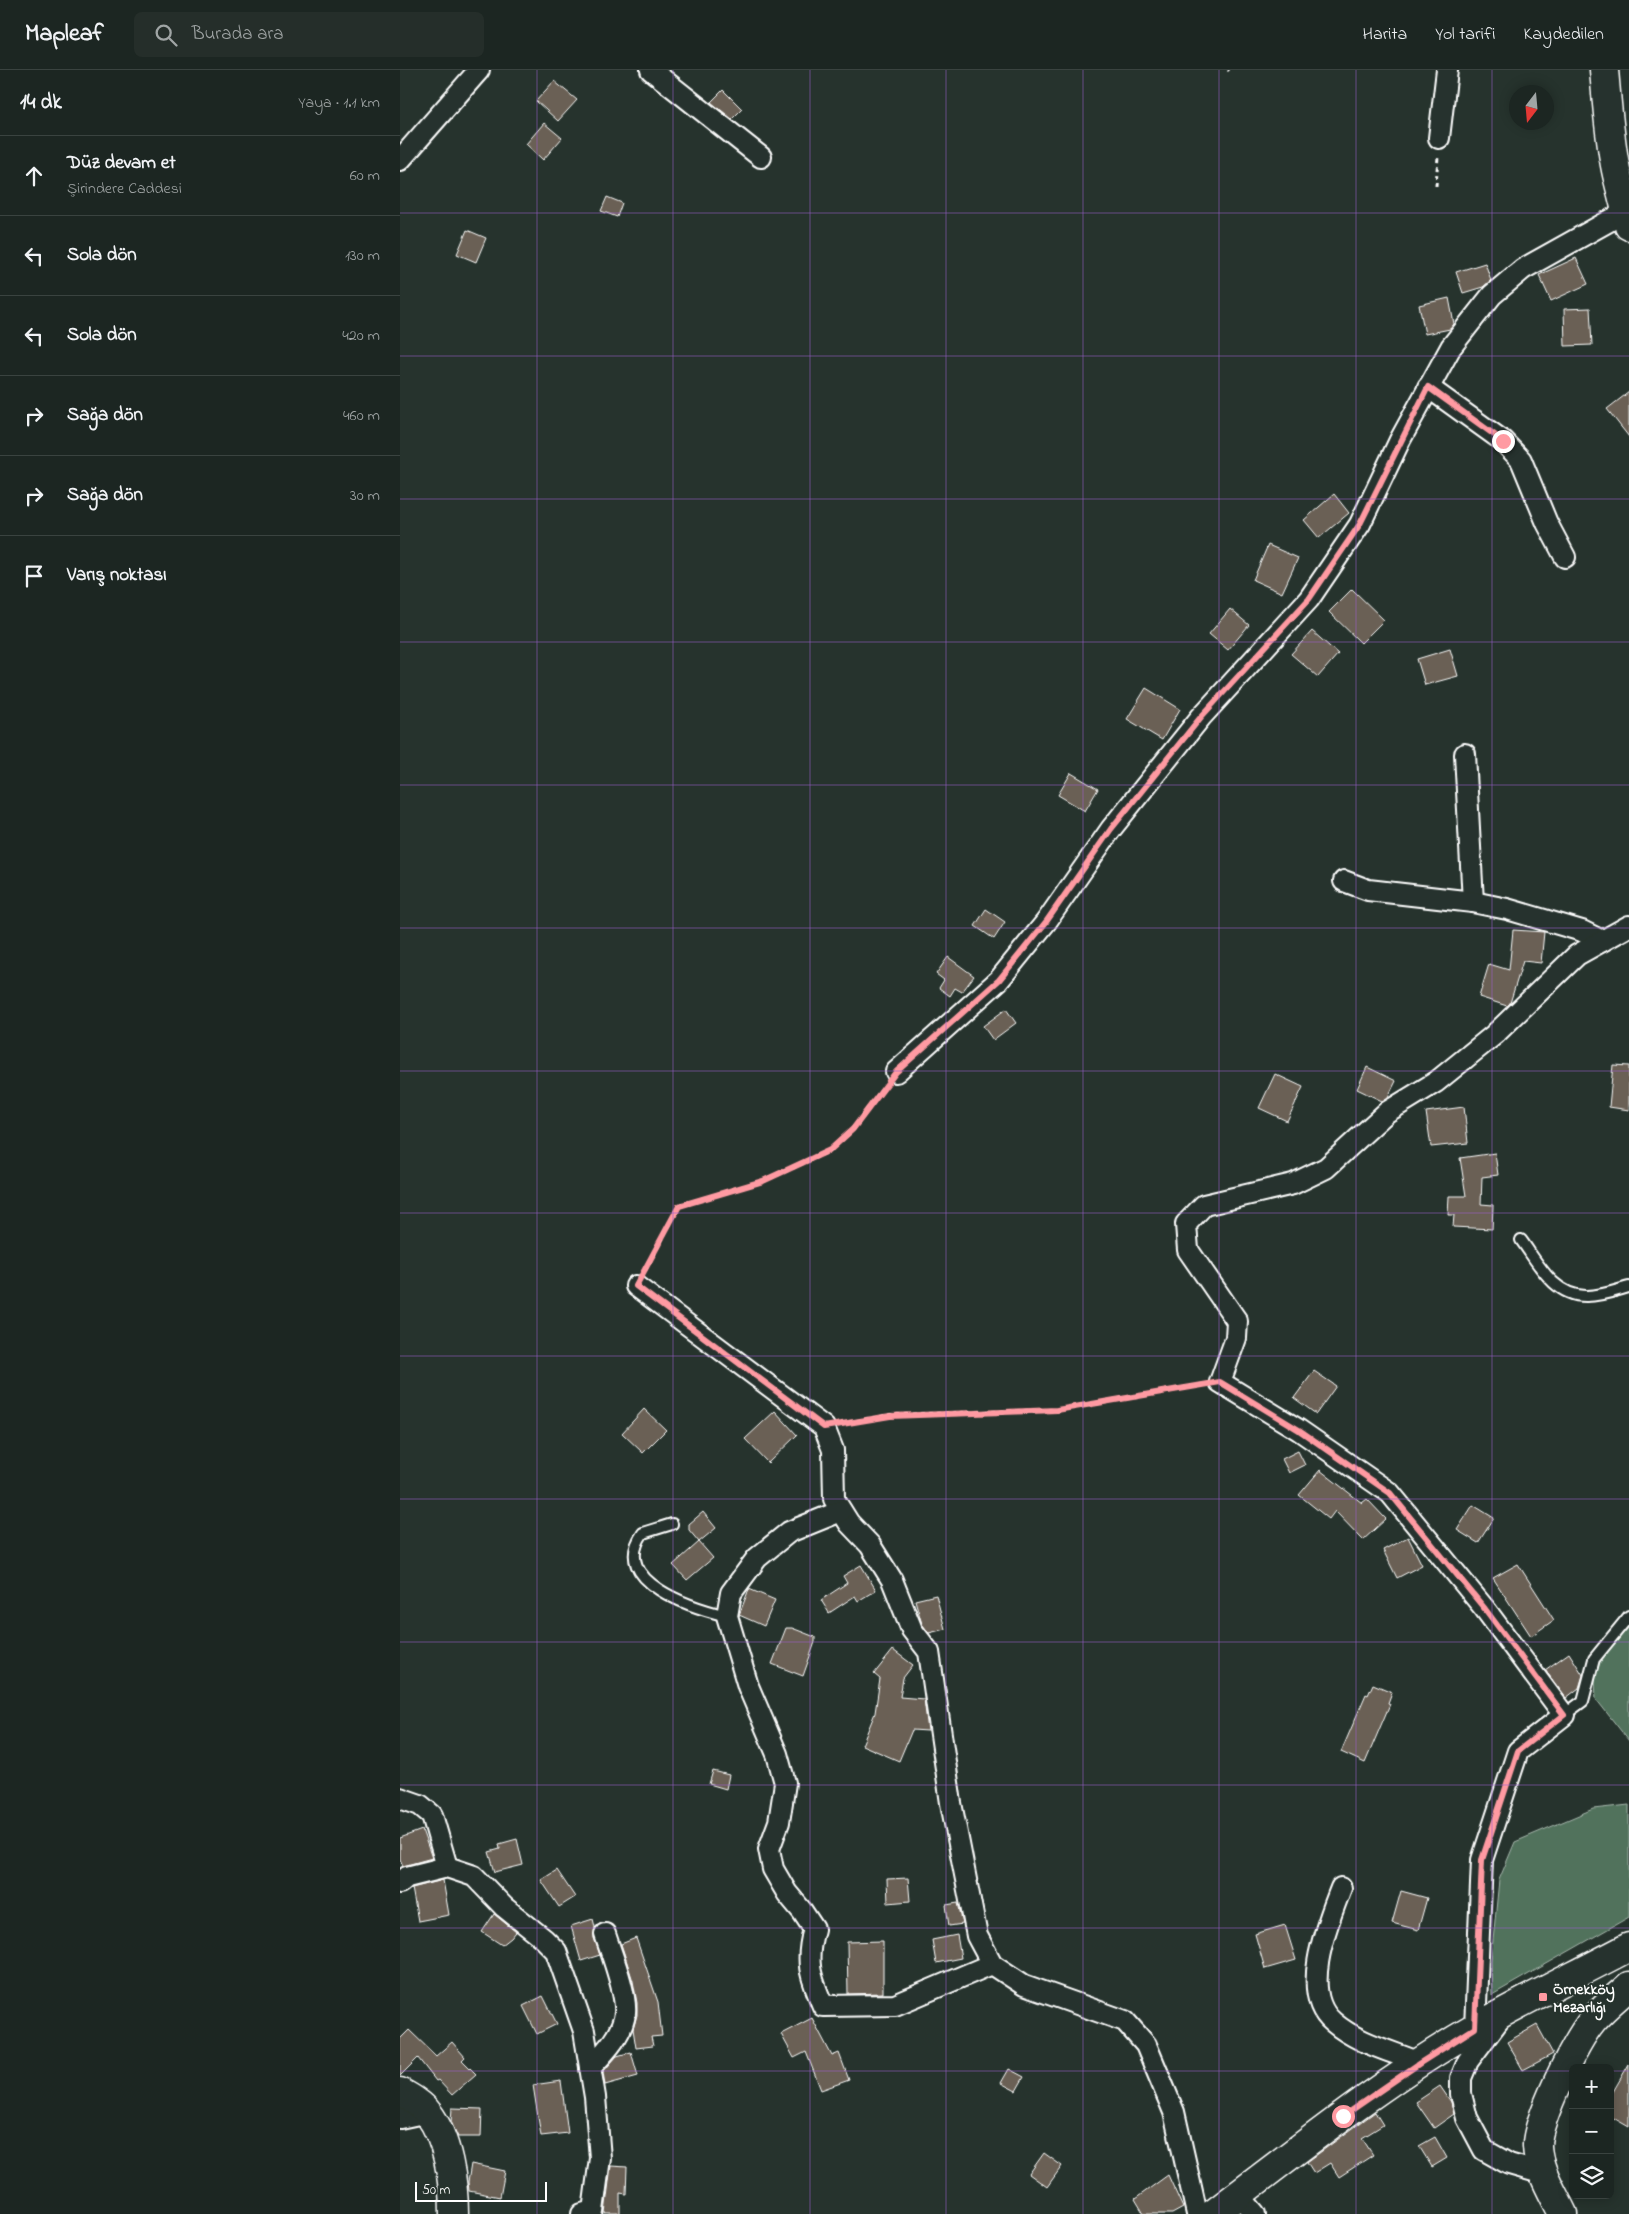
<!DOCTYPE html>
<html lang="tr">
<head>
<meta charset="utf-8">
<style>
  :root { --surface:#1c2622; --page:#252e2a; --text:#f1f3f6; --muted:#a0a5a5; --line:#3a4340 }
  body { margin:0; font-family:"Indie Flower",sans-serif; background:var(--page); color:var(--text) }
  .controls { position:absolute; right:15px; bottom:15px; display:grid; overflow:hidden; border-radius:8px; box-shadow:0 2px 12px #0003 }
  .controls button { width:45px; height:45px; display:grid; place-items:center; padding:0; border:0; border-bottom:1px solid var(--line); background:var(--surface); color:var(--text); font:25px sans-serif }
  .compass { position:absolute; left:1109px; top:15px; width:45px; height:45px; border-radius:50%; background:var(--surface); box-shadow:0 2px 12px #0003; rotate:196deg }
  .scale { position:absolute; left:15px; bottom:12px; width:132px; box-sizing:border-box; padding-left:5px; border:2px solid #fff; border-top:0; font-size:14px; line-height:18px; white-space:nowrap; color:#fff; -webkit-text-stroke:4px #26332d; paint-order:stroke }
  .stop { position:absolute; width:15px; height:15px; margin:-11px; border:4px solid #ff9aa2; border-radius:50%; background:#fff }
  .stop.end { background:#ff9aa2; border-color:#fff; box-shadow:0 1px 5px #0008 }
  .list { margin:0; padding:0; list-style:none }
  h2 { display:flex; justify-content:space-between; align-items:center; height:65px; margin:0; padding:0 20px; font-size:21px }
  h2 small { font-size:16px; font-weight:400; color:var(--muted) }
  .list li { display:grid; grid-template-columns:32px 1fr auto; gap:15px; align-items:center; box-sizing:border-box; height:80px; padding:0 20px; border-top:1px solid var(--line) }
  .list b { display:block; font-size:19px; white-space:nowrap }
  .list p { margin:0; font-size:16px; white-space:nowrap; color:var(--muted) }
  .list em { font-size:16px; font-style:normal; color:var(--muted) }
  .icon { flex:none; width:28px; height:28px; fill:none; stroke:currentColor; stroke-width:2; stroke-linecap:round; stroke-linejoin:round }
  .map { position:relative; flex:none; width:1229px; height:2144px; overflow:hidden }
  header { display:flex; align-items:center; gap:30px; box-sizing:border-box; height:70px; padding:0 25px; background:var(--surface); border-bottom:1px solid var(--line) }
  header strong { font-size:24px }
  nav { display:flex; gap:28px; margin-inline-start:auto; font-size:18px }
  .search { width:350px; height:45px; background:var(--page); display:flex; align-items:center; gap:12px; box-sizing:border-box; padding:0 18px; border-radius:8px; color:var(--muted); font-size:19px }
  main { display:flex }
  aside { flex:1; background:var(--surface) }
  .map>svg:first-child { display:block }
  .green { fill:#51725c; stroke:#a8b8ae }
  .building { fill:#6b6155; stroke:#fff }
  .lines { fill:none; stroke-linecap:round; stroke-linejoin:round }
  .lane-casing { stroke:#fff; stroke-width:14 }
  .street-casing { stroke:#fff; stroke-width:24 }
  .secondary-casing { stroke:#fff; stroke-width:31 }
  .path { stroke:#fff; stroke-width:3; stroke-dasharray:4 4; stroke-linecap:butt }
  .lane { stroke:#26332d; stroke-width:10 }
  .street { stroke:#26332d; stroke-width:20 }
  .secondary { stroke:#26332d; stroke-width:28 }
  .route { stroke:#ff9aa2; stroke-width:6 }
  .grid { fill:none; stroke:#9c61cf; stroke-width:1; stroke-opacity:0.55 }
  .poi-dot { fill:#ff9aa2; stroke:#26332d; stroke-width:2 }
  .labels { text-anchor:middle; stroke-width:4; stroke-linejoin:round; paint-order:stroke }
  .poi-label { font-size:16px; font-weight:bold; fill:#fff; stroke:#26332d; text-anchor:start }
</style>
</head>
<body>
<header>
<strong>Mapleaf</strong>
<div class="search"><svg class="icon" aria-label="search" viewBox="0 0 24 24"><circle cx="10" cy="10" r="6"/><path d="M15 15l6 6"/></svg>Burada ara</div>
<nav><a>Harita</a><a>Yol tarifi</a><a>Kaydedilen</a></nav>
</header>
<main>
<aside>
<h2>14 dk<small>Yaya · 1.1 km</small></h2>
<ul class="list">
<li><svg class="icon" aria-label="ahead" viewBox="0 0 24 24"><path d="M12 20V5M6 11l6-6 6 6"/></svg><div><b>Düz devam et</b><p>Şirindere Caddesi</p></div><em>60 m</em></li>
<li><svg class="icon" aria-label="left" viewBox="0 0 24 24"><path d="M17 20v-9H6M10 6l-5 5 5 5"/></svg><div><b>Sola dön</b></div><em>130 m</em></li>
<li><svg class="icon" aria-label="left" viewBox="0 0 24 24"><path d="M17 20v-9H6M10 6l-5 5 5 5"/></svg><div><b>Sola dön</b></div><em>420 m</em></li>
<li><svg class="icon" aria-label="right" viewBox="0 0 24 24"><path d="M7 20v-9h11M14 6l5 5-5 5"/></svg><div><b>Sağa dön</b></div><em>460 m</em></li>
<li><svg class="icon" aria-label="right" viewBox="0 0 24 24"><path d="M7 20v-9h11M14 6l5 5-5 5"/></svg><div><b>Sağa dön</b></div><em>30 m</em></li>
<li><svg class="icon" aria-label="arrive" viewBox="0 0 24 24"><path d="M6 21V4h12l-3 4 3 4H6"/></svg><div><b>Varış noktası</b></div></li>
</ul>
</aside>
<div class="map">
<svg width="1229" height="2144" viewBox="0 0 1229 2144">
  <rect width="100%" height="100%" fill="#26332d"/>
  <filter id="ink" filterUnits="userSpaceOnUse"><feTurbulence type="fractalNoise" baseFrequency=".02" numOctaves="2"/><feDisplacementMap in="SourceGraphic" scale="10" xChannelSelector="R" yChannelSelector="G"/><feConvolveMatrix kernelMatrix="1 2 1 2 8 2 1 2 1" color-interpolation-filters="sRGB"/></filter>
  <g filter="url(#ink)">
    <g class="green">
      <polygon points="1229,1557 1229,1671 1196,1629 1195,1610 1200,1590"/>
      <polygon points="1229,1735 1229,1847 1092,1925 1091,1891 1099,1810 1115,1772 1193,1739"/>
    </g>
    <g class="building">
      <polygon points="154,11 177,30 158,51 136,31"/>
      <polygon points="323,20 342,39 332,49 311,32"/>
      <polygon points="144,53 162,68 143,90 126,74"/>
      <polygon points="207,127 222,133 217,147 201,141"/>
      <polygon points="67,160 86,168 76,192 57,184"/>
      <polygon points="1176,188 1188,214 1151,231 1139,205"/>
      <polygon points="1085,193 1091,210 1083,217 1063,223 1056,202"/>
      <polygon points="1049,228 1054,254 1050,259 1025,264 1019,235"/>
      <polygon points="1190,238 1192,275 1165,276 1164,239"/>
      <polygon points="1229,322 1229,367 1207,339"/>
      <polygon points="934,424 949,443 919,468 904,450"/>
      <polygon points="868,475 898,488 882,523 853,510"/>
      <polygon points="952,519 984,550 961,573 929,542"/>
      <polygon points="830,539 849,555 828,580 809,564"/>
      <polygon points="912,561 938,584 918,607 891,584"/>
      <polygon points="1050,579 1058,606 1025,615 1017,589"/>
      <polygon points="746,618 780,639 762,670 727,649"/>
      <polygon points="671,703 698,719 685,741 658,725"/>
      <polygon points="586,839 605,852 594,869 575,856"/>
      <polygon points="1113,860 1144,862 1141,893 1123,891 1110,933 1107,936 1079,927 1089,894 1109,900"/>
      <polygon points="548,887 574,906 562,922 555,918 550,926 539,918 544,910 536,904"/>
      <polygon points="606,939 616,953 593,970 583,956"/>
      <polygon points="1213,995 1229,996 1229,1040 1209,1037"/>
      <polygon points="967,997 996,1011 988,1027 982,1031 957,1019"/>
      <polygon points="875,1004 903,1017 887,1051 859,1038"/>
      <polygon points="1064,1037 1068,1073 1031,1077 1026,1042"/>
      <polygon points="1095,1083 1098,1105 1082,1107 1081,1134 1093,1135 1092,1159 1053,1157 1054,1145 1048,1145 1049,1126 1066,1126 1060,1088"/>
      <polygon points="914,1301 936,1316 916,1344 894,1328"/>
      <polygon points="244,1339 266,1360 243,1383 222,1363"/>
      <polygon points="375,1341 397,1365 368,1393 345,1369"/>
      <polygon points="898,1381 905,1395 889,1403 882,1389"/>
      <polygon points="920,1400 962,1433 967,1429 986,1449 963,1470 935,1441 929,1449 899,1425"/>
      <polygon points="1073,1435 1094,1448 1078,1473 1057,1460"/>
      <polygon points="303,1442 316,1458 299,1472 289,1460 289,1454"/>
      <polygon points="1008,1467 1022,1495 997,1508 983,1480"/>
      <polygon points="299,1472 313,1488 287,1510 273,1495"/>
      <polygon points="1118,1494 1154,1550 1131,1566 1093,1508"/>
      <polygon points="461,1495 476,1520 458,1531 455,1526 429,1543 421,1530 447,1513 443,1506"/>
      <polygon points="349,1519 375,1530 364,1556 339,1545"/>
      <polygon points="536,1525 545,1559 529,1563 522,1554 515,1530"/>
      <polygon points="386,1558 392,1558 415,1567 415,1572 403,1606 372,1594"/>
      <polygon points="493,1580 513,1595 503,1608 500,1627 524,1629 528,1661 512,1660 499,1691 462,1675 475,1643 480,1609 474,1604"/>
      <polygon points="1169,1583 1183,1605 1179,1618 1166,1628 1145,1600"/>
      <polygon points="973,1614 992,1622 988,1633 990,1634 965,1693 941,1682 966,1624 968,1625"/>
      <polygon points="313,1701 329,1705 326,1719 309,1714"/>
      <polygon points="22,1760 32,1788 3,1796 0,1789 0,1768"/>
      <polygon points="117,1769 123,1795 95,1802 89,1782 100,1779 99,1774"/>
      <polygon points="157,1800 175,1827 159,1837 141,1810"/>
      <polygon points="508,1808 510,1831 488,1833 487,1809"/>
      <polygon points="43,1810 49,1845 18,1851 12,1818"/>
      <polygon points="1001,1821 1027,1828 1018,1860 992,1853"/>
      <polygon points="558,1833 563,1854 549,1856 546,1835"/>
      <polygon points="94,1844 116,1862 111,1868 102,1875 82,1862"/>
      <polygon points="193,1849 195,1857 194,1868 200,1885 181,1891 171,1856"/>
      <polygon points="885,1855 896,1890 865,1899 855,1864"/>
      <polygon points="557,1865 561,1888 536,1893 532,1870"/>
      <polygon points="236,1868 258,1932 262,1966 251,1967 253,1976 236,1978 233,1959 237,1945 237,1933 233,1911 221,1874"/>
      <polygon points="483,1871 483,1923 448,1924 447,1872"/>
      <polygon points="143,1926 157,1954 137,1964 123,1936"/>
      <polygon points="412,1948 432,1986 439,1983 449,2010 421,2020 406,1982 394,1988 381,1964"/>
      <polygon points="1137,1955 1153,1984 1123,2000 1107,1972"/>
      <polygon points="9,1960 36,1986 52,1972 65,1987 62,1990 76,2004 52,2025 38,2010 36,2011 18,1988 0,2006 0,1969"/>
      <polygon points="231,1982 238,2006 205,2015 203,2002 217,1986"/>
      <polygon points="1229,1994 1229,2057 1210,2046 1210,2027"/>
      <polygon points="609,1999 624,2007 616,2021 601,2013"/>
      <polygon points="161,2011 168,2063 141,2066 133,2015"/>
      <polygon points="1040,2016 1051,2032 1054,2044 1034,2058 1016,2032"/>
      <polygon points="52,2038 82,2039 81,2067 58,2067 51,2052"/>
      <polygon points="975,2042 983,2055 962,2068 973,2085 939,2107 930,2093 914,2103 907,2092"/>
      <polygon points="1035,2067 1047,2088 1032,2097 1019,2076"/>
      <polygon points="644,2083 662,2096 647,2117 629,2104"/>
      <polygon points="71,2094 105,2101 100,2127 69,2121 68,2112"/>
      <polygon points="211,2096 227,2097 226,2124 220,2123 220,2143 205,2143"/>
      <polygon points="768,2105 783,2138 772,2144 744,2144 735,2129"/>
    </g>
    <g class="lines">
      <g class="lane-casing">
        <g id="lane">
          <path d="M1121,1170C1138,1193 1154,1227 1187,1226C1201,1226 1215,1221 1229,1217"/>
          <path d="M272,1454L243,1463C208,1512 294,1538 327,1546"/>
          <polyline points="1164,1645 1183,1631 1194,1589 1229,1546"/>
        </g>
      </g>
      <g class="street-casing">
        <g id="street">
          <polyline points="251,0 361,87"/>
          <polyline points="1039,68 1047,0"/>
          <polyline points="0,90 79,0"/>
          <polyline points="1028,317 1103,371 1121,390 1147,453 1165,487"/>
          <polyline points="1065,684 1073,832"/>
          <polyline points="944,811 968,820 1073,832 1107,839 1182,861 1202,871"/>
          <polyline points="496,1002 599,910 646,852 711,759 801,647 909,529 960,454 1000,370 1051,277 1092,225 1123,199 1227,141"/>
          <polyline points="236,1216 424,1357 433,1380 434,1429 449,1453 470,1475 492,1510 512,1560 529,1582 551,1733 577,1866 592,1894 624,1915 725,1951 746,1975 774,2042 797,2144"/>
          <path d="M441,1441L389,1462L357,1488L331,1523L327,1546L348,1616L377,1684L385,1713L379,1752L369,1779L373,1799L387,1823L402,1841L414,1859C405,1891 410,1906 423,1936L495,1935L592,1894"/>
          <polyline points="0,1728 20,1735 32,1745 47,1797"/>
          <polyline points="0,1813 7,1807 47,1797 74,1806 104,1837 144,1869 156,1881 184,1961 195,2027 200,2088 193,2141 182,2144"/>
          <path d="M941,1818C928,1852 898,1923 933,1952C957,1973 991,1981 1020,1993"/>
          <polyline points="1102,1946 1068,1991 1061,2008 1061,2024 1067,2048 1084,2080 1109,2094 1144,2104"/>
          <polyline points="1075,1958 1082,1790 1118,1681 1164,1645 1085,1539 990,1423 899,1360 820,1312 836,1268 837,1251 788,1180 786,1154 804,1135 893,1114 926,1098 987,1042 1036,1012 1094,965 1177,885 1229,856"/>
          <path d="M190,1998C204,1983 223,1964 225,1943C227,1923 211,1883 205,1864"/>
          <polyline points="0,2048 28,2042"/>
          <polyline points="839,2125 855,2144"/>
        </g>
      </g>
      <g class="secondary-casing">
        <g id="secondary">
          <path d="M1204,0C1207,33 1209,67 1216,100C1220,119 1226,137 1229,156"/>
          <path d="M0,2022C9,2027 22,2034 28,2043C48,2069 54,2112 54,2144"/>
          <path d="M813,2144C898,2080 983,2011 1075,1958C1126,1929 1178,1904 1229,1877"/>
          <path d="M1163,2144C1153,2123 1138,2100 1137,2076C1136,2051 1176,1970 1193,1950C1203,1938 1217,1927 1229,1916"/>
        </g>
      </g>
      <g class="path">
        <polyline points="828,0 829,1"/>
        <polyline points="1036,116 1038,86"/>
        <polyline points="245,1200 279,1136 363,1111 431,1080 453,1059 485,1016"/>
        <polyline points="441,1354 490,1345 657,1340 802,1315"/>
      </g>
      <use href="#lane" class="lane"/>
      <use href="#street" class="street"/>
      <use href="#secondary" class="secondary"/>
    </g>
  </g>
  <g class="lines" filter="url(#ink)">
    <polyline class="route" points="943,2046 1020,1993 1075,1958 1082,1790 1118,1681 1164,1645 1085,1539 990,1423 899,1360 820,1312 657,1340 490,1346 424,1357 236,1216 279,1136 363,1111 430,1080 453,1059 496,1002 599,910 646,852 711,759 801,647 909,529 960,454 1028,317 1103,371"/>
  </g>
  <path class="grid" d="M137,0V2144M273,0V2144M410,0V2144M546,0V2144M683,0V2144M819,0V2144M956,0V2144M1092,0V2144M0,143H1229M0,286H1229M0,429H1229M0,572H1229M0,715H1229M0,858H1229M0,1001H1229M0,1143H1229M0,1286H1229M0,1429H1229M0,1572H1229M0,1715H1229M0,1858H1229M0,2001H1173M1210,2001H1229"/>
  <rect class="poi-dot" x="1138" y="1922" width="10" height="10" rx="2.5"/>
  <g class="labels">
    <g class="poi-label">
      <text x="1153" y="1924">Örnekköy<tspan x="1153" dy="18">Mezarlığı</tspan></text>
    </g>
  </g>
</svg>
<div class="controls">
<button>+</button>
<button>−</button>
<button><svg class="icon" aria-label="layers" viewBox="0 0 24 24"><path d="M12 4l9 5-9 5-9-5zM3 14l9 5 9-5"/></svg></button>
</div>
<svg class="compass" viewBox="-18 -18 36 36"><path d="M0-13l5 13h-10z" fill="#e53935"/><path d="M0 13l5-13h-10z" fill="#a0a5a5"/></svg>
<div class="scale">50 m</div>
<div class="stop" style="left:943px;top:2046px"></div>
<div class="stop end" style="left:1103px;top:371px"></div>
</div>
</main>
</body>
</html>
